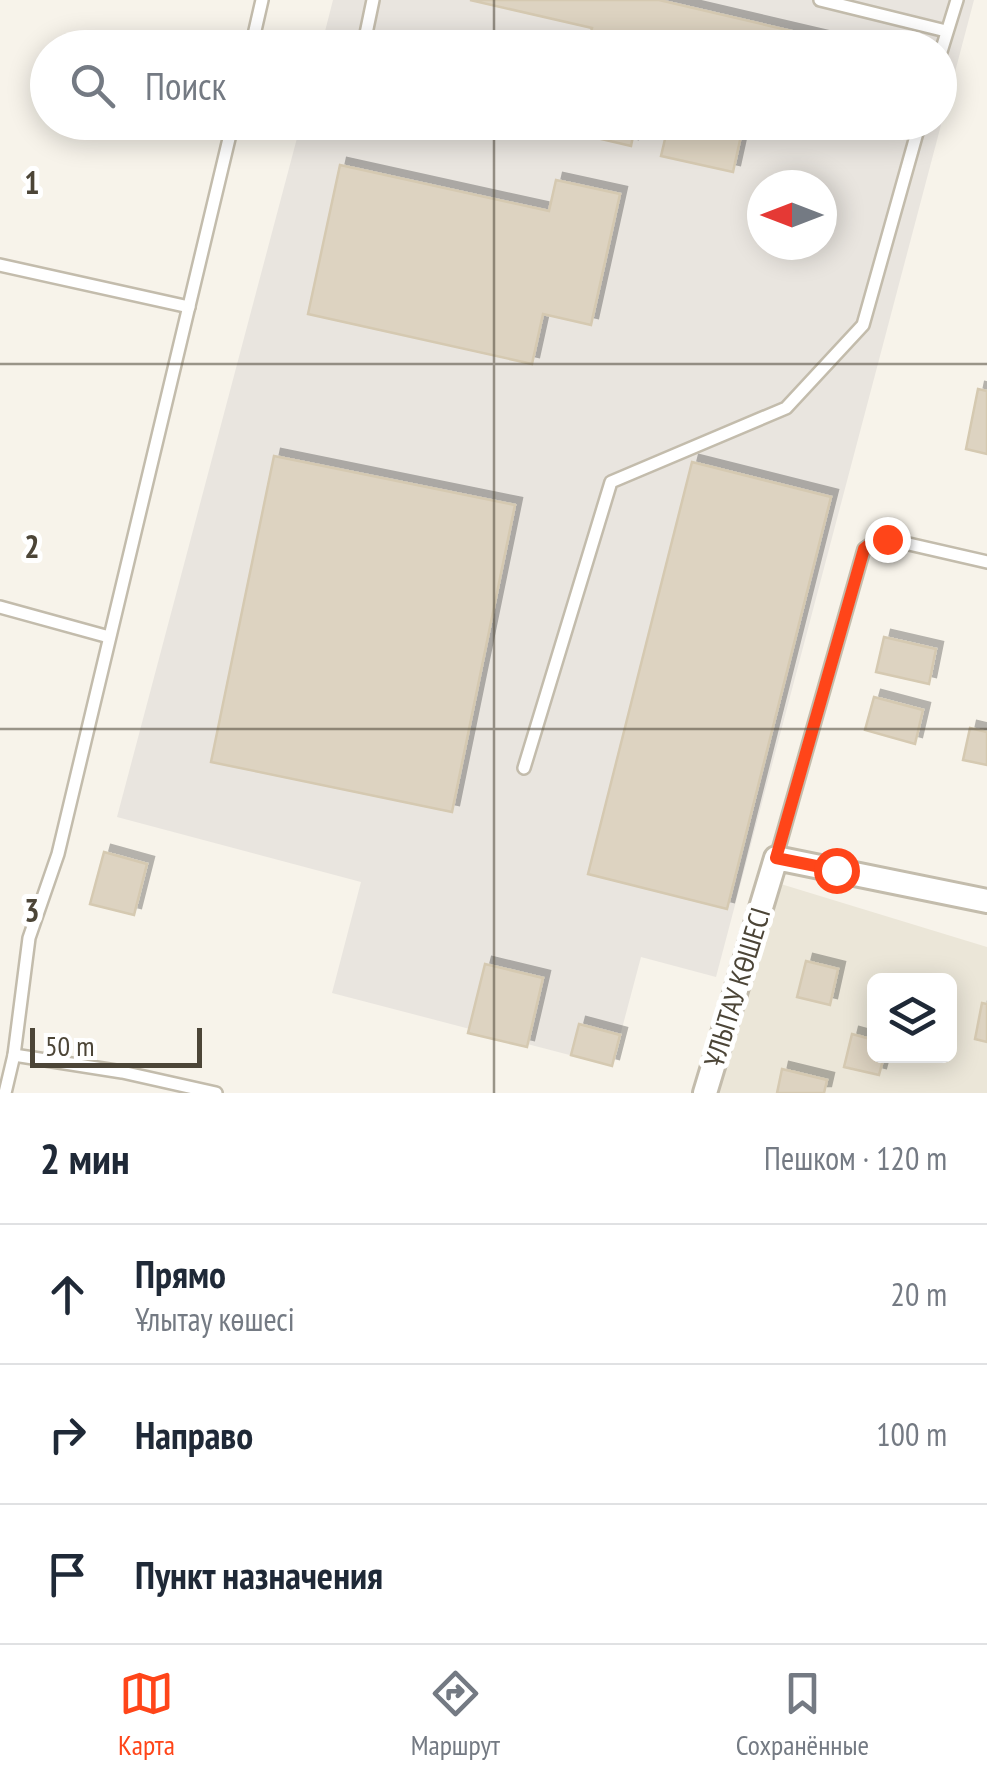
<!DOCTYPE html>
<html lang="ru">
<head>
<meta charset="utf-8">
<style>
  :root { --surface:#fff; --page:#f2f2f3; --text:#1f2937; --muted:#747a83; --line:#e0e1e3; --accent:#ff4519 }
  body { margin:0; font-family:"PT Sans Narrow",sans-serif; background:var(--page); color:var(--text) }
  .controls { position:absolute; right:30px; bottom:30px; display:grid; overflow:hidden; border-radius:15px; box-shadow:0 5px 25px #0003 }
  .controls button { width:90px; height:90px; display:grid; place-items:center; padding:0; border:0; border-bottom:2px solid var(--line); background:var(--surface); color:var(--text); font:50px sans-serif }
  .compass { position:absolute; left:747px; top:170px; width:90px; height:90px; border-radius:50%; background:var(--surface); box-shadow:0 5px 25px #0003; rotate:270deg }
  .scale { position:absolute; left:30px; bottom:25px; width:172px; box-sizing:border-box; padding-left:10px; border:5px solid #4c4537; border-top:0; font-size:28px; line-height:35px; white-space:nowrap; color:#4c4537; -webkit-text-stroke:8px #fff; paint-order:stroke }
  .stop { position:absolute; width:30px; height:30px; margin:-22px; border:8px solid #ff4519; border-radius:50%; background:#fff }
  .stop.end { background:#ff4519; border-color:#fff; box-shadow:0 2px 10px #0008 }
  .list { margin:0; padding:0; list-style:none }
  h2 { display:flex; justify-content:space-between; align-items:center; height:130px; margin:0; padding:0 40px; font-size:42px }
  h2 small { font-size:32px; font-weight:400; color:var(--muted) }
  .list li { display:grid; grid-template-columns:65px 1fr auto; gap:30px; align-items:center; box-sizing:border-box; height:140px; padding:0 40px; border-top:2px solid var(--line) }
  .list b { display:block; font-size:38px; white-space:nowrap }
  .list p { margin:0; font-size:32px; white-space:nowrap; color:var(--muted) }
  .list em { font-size:32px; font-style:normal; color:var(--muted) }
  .icon { flex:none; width:55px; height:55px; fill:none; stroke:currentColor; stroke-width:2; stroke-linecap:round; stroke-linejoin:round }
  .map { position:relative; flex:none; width:987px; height:1093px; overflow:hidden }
  .search { position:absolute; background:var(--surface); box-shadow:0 5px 25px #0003; left:30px; right:30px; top:30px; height:110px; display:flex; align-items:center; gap:25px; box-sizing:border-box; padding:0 35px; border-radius:55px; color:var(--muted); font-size:38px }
  .sheet { height:550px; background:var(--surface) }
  nav { display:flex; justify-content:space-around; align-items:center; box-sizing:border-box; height:140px; border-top:2px solid var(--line); background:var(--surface); font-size:28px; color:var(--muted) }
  nav a { display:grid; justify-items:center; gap:5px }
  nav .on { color:var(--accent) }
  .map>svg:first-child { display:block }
  .residential { fill:#ebe6d8; fill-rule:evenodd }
  .industrial { fill:#e9e5df; fill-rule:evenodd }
  .building { fill:#ddd3c1; stroke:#d5c9b1; stroke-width:2.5; filter:url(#shadow) }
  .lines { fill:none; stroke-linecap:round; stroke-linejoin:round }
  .lane-casing { stroke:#c3bcac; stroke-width:16 }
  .street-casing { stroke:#c3bcac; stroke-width:28 }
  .lane { stroke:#fff; stroke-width:11 }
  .street { stroke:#fff; stroke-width:22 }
  .route { stroke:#ff4519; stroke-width:12 }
  .grid { fill:none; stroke:#4c4537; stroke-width:2.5; stroke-opacity:0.55 }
  .labels { text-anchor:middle; stroke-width:10; stroke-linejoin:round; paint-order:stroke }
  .street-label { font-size:28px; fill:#4c4537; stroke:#fff }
  .grid-label { font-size:32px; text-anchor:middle; font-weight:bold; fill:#4c4537; stroke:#fff; stroke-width:10; stroke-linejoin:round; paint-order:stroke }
</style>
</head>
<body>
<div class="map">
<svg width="987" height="1093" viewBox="0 0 987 1093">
  <defs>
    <filter id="shadow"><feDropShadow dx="7" dy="-7" stdDeviation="0" flood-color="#0004"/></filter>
  </defs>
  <rect width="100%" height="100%" fill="#f7f3ea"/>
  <path class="residential" d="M761,878L987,947V1093H707ZM874,981H950V1056H874Z"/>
  <path class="industrial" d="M333,0H974L716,977L641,957L612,1066L332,993L361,882L117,817L301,123L940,122V48L321,47ZM762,185H822V245H762Z"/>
  <g class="building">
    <polygon points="470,0 659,0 864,48 587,48 592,28"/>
    <polygon points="600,122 636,122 631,146 597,138"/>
    <polygon points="669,122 744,122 733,172 661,156"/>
    <polygon points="340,165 549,211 556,180 620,194 591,325 543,314 532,364 308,314"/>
    <polygon points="978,389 987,391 987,454 966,449"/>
    <polygon points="274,456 515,505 452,812 211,762"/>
    <polygon points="692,462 831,497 727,909 588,874"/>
    <polygon points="884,637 936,649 929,684 876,672"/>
    <polygon points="874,697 923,710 915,744 865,730"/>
    <polygon points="970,728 987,732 987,765 963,760"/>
    <polygon points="104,852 147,864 134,915 90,904"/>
    <polygon points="806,961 838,969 830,1005 797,997"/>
    <polygon points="485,964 543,978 527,1047 468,1033"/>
    <polygon points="982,1003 987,1004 987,1042 975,1039"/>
    <polygon points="579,1024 620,1035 612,1066 571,1055"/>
    <polygon points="852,1034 874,1040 874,1056 884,1056 879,1075 844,1067"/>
    <polygon points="782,1069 827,1080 824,1093 777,1093"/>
  </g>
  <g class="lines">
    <g class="lane-casing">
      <g id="lane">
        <polyline points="820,0 946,31"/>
        <polyline points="251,48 262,0"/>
        <polyline points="363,48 373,0"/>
        <polyline points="940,55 957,0"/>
        <polyline points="0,265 189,307"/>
        <polyline points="0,607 109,637"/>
        <polyline points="524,768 611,482 786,408 863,325 920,122"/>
        <polyline points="776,858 864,549 875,541 887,539 987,562"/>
        <polyline points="14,1055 122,1072 216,1093"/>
        <polyline points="5,1093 14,1055 29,938 58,854 233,122"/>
      </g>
    </g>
    <g class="street-casing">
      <polyline id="street" points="705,1093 776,858 987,901"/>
    </g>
    <use href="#lane" class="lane"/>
    <use href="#street" class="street"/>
  </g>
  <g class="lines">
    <polyline class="route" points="836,870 776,858 864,549 875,540 887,539"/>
  </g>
  <path class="grid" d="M494,0V48M494,122V1093M0,364H987M0,729H987"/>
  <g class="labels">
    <g class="street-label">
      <text transform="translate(737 987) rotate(-73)" y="10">ҰЛЫТАУ КӨШЕСІ</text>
    </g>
  </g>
  <g class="grid-label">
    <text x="32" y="194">1</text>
    <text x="32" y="558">2</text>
    <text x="32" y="922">3</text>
  </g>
</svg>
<div class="controls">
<button><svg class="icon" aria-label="layers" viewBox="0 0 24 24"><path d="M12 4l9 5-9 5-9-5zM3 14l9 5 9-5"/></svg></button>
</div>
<svg class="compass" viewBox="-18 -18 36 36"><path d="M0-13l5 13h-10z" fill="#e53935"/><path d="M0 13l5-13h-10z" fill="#747a83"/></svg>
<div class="scale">50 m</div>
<div class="stop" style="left:836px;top:870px"></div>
<div class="stop end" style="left:887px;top:539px"></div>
<div class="search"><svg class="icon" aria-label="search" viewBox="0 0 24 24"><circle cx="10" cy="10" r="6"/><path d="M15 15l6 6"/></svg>Поиск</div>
</div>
<section class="sheet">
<h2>2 мин<small>Пешком · 120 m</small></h2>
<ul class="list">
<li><svg class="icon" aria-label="ahead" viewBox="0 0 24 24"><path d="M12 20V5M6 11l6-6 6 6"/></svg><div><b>Прямо</b><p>Ұлытау көшесі</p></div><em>20 m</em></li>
<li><svg class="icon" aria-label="right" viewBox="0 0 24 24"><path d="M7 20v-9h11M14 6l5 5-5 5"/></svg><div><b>Направо</b></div><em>100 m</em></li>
<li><svg class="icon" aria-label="arrive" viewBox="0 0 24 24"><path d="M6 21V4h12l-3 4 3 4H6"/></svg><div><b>Пункт назначения</b></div></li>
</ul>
</section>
<nav>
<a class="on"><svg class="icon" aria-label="map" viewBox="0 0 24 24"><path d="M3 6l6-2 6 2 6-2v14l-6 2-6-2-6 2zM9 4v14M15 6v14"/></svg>Карта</a>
<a><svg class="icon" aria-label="directions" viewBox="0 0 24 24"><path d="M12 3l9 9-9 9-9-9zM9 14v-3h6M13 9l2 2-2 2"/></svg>Маршрут</a>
<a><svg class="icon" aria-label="saved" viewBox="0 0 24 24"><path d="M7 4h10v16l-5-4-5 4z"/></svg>Сохранённые</a>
</nav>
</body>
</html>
